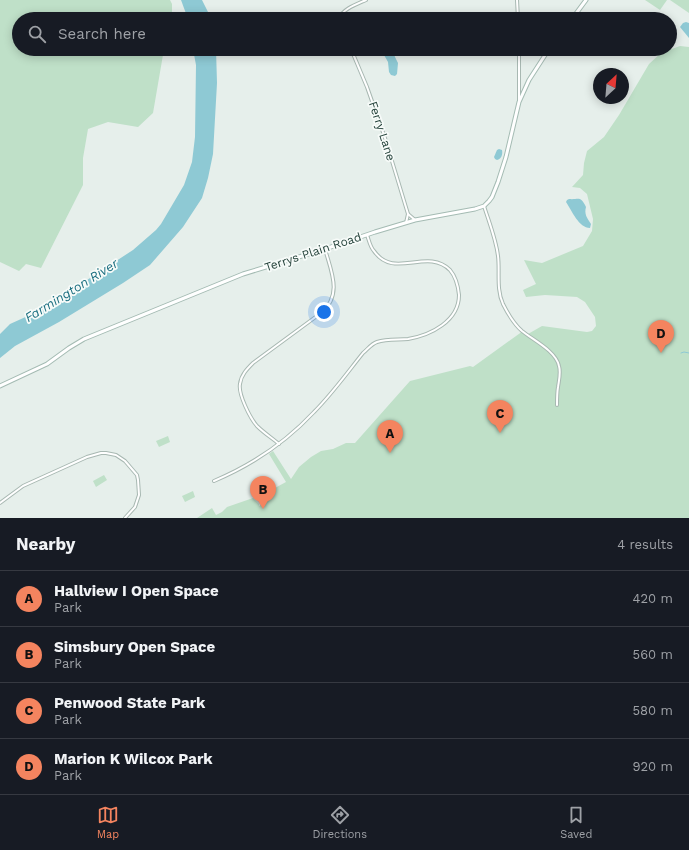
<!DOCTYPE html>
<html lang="en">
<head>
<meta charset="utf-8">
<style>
  :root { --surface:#171b24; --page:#242831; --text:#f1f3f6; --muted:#9ea1a6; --line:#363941; --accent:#f4845f }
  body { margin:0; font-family:"Work Sans",sans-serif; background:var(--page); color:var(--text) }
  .compass { position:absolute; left:593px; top:68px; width:36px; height:36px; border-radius:50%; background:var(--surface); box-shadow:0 2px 10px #0003; rotate:26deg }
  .you { position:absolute; left:324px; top:312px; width:14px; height:14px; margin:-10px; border:3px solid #fff; border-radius:50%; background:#1a73e8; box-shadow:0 0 0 6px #1a73e833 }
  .badge { display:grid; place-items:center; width:26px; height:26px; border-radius:50%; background:var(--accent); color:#111; font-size:13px; font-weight:700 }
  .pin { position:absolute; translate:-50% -33px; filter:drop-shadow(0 1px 2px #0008) }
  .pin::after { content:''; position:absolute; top:21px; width:14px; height:12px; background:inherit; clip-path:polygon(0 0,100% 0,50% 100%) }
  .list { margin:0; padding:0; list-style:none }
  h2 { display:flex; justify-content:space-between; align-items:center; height:52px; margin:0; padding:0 16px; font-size:17px }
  h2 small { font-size:13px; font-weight:400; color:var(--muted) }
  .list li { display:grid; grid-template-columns:26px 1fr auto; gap:12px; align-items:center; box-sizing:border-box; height:56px; padding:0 16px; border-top:1px solid var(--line) }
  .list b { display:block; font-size:15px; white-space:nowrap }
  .list p { margin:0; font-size:13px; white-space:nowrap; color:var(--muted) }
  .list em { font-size:13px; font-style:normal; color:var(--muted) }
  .icon { flex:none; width:22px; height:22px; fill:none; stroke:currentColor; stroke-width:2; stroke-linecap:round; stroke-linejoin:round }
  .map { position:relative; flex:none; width:689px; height:518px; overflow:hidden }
  .search { position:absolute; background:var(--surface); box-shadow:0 2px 10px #0003; left:12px; right:12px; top:12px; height:44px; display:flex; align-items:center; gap:10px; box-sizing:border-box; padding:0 14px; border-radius:22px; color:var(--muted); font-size:15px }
  .sheet { height:276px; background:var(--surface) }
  nav { display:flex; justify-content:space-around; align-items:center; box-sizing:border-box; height:56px; border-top:1px solid var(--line); background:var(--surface); font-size:11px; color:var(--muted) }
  nav a { display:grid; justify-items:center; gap:2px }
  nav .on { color:var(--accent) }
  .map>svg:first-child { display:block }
  .green { fill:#bfe0c8 }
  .water { fill:#8ec9d4 }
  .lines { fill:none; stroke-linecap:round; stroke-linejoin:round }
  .stream { stroke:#8ec9d4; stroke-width:1 }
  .street-casing { stroke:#a8b8b2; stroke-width:4 }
  .secondary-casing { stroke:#a4bbb3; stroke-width:5 }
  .street { stroke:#fff; stroke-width:2 }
  .secondary { stroke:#fff; stroke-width:3 }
  .labels { text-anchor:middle; stroke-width:3.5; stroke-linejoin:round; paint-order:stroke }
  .street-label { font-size:12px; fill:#24423a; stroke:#f7fbf9 }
  .water-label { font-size:13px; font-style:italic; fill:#1c6f80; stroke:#f7fbf9 }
</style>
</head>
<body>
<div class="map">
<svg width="689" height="518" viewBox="0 0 689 518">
  <rect width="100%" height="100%" fill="#e6efeb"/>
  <g class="green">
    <polygon points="0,0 170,0 172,4 172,19 19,19 19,49 164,49 153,113 138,127 108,122 88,129 83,158 83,185 41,268 26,264 19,271 0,262"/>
    <polygon points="645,0 667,0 660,10"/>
    <polygon points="670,0 689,0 689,13"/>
    <path d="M680,46L689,47V518H197L212,508L216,515L222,512L227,507L253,498L259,504V506C262,505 264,501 268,500L273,489L286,482L269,454L273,451L291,479L299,467L311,457L321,451L333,449L346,443H355L410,381L470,366L473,367L523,331L528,334L542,326L587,332L592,331L596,326L595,317L585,302L577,297L545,295L526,297L523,290L536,284L524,260L542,263L583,246L592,231L593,219L587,194L580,188L572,187L583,175L584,163L587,151L604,137L619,115L649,64L661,53Z"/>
    <polygon points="168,436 170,442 159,447 156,441"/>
    <polygon points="104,475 107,480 96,487 93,481"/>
    <polygon points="193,491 195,497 185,502 182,496"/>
  </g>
  <g class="water">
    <polygon points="181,0 202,0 208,12 209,19 188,19"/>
    <polygon points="686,22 689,23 689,38 680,27 683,23"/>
    <polygon points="193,49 216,49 217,83 213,154 208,178 202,198 183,227 150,265 123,283 59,322 15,346 0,358 0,334 10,324 41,310 133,250 156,230 161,224 184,185 192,162 195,137 196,65"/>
    <polygon points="392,49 393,50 395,57 398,63 397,74 395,76 391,75 389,72 388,62 384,55 385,52"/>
    <path d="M499,149L502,150C503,155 501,159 497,160L495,159L494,157L497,150Z"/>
    <path d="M569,199C579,200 580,195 586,207C584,214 587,218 591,224L590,228C579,228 572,211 566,202L567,200Z"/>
  </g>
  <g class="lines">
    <polyline class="stream" points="681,353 684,352 689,353"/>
    <g class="street-casing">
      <g id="street">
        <polyline points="517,0 518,19"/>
        <path d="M339,19C342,9 357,4 366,0"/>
        <polyline points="351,49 367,87 385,138 408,214 406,223"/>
        <polyline points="519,49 519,101"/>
        <path d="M484,206C489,222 496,239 498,256C500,271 496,289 503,304C507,312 515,325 522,331C533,340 556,351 559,366C561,373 559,380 558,387C557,393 557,399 557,405"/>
        <polyline points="408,214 415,220"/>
        <path d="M279,444C272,438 264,433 257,426C250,418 238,394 240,384C241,375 247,369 253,363L321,313C343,295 331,271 325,249"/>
        <path d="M214,481C252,465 286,442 314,412C332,394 347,373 363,353C368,349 371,344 377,342C387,339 398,340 408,339C431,335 459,321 459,295C458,285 456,277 450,270C427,247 394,280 374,251C370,247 369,240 367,235"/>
        <polyline points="0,503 23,486 34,481 87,457 101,453 106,453 116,455 125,461 137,475 138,480 139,495 135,507 125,518"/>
      </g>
    </g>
    <g class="secondary-casing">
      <g id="secondary">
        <polyline points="572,19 586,0"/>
        <polyline points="0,386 47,364 69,348 84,339 243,274 325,249 375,232 415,220 475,209 484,206 489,201 492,197 498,182 506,157 519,102 529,80 549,49"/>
      </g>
    </g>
    <use href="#street" class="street"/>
    <use href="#secondary" class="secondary"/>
  </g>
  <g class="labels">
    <g class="street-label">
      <text transform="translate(382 131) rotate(72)" y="4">Ferry Lane</text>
      <text transform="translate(313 252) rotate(-18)" y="4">Terrys Plain Road</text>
    </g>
    <g class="water-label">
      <text transform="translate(71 290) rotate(-32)" y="5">Farmington River</text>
    </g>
  </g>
</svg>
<svg class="compass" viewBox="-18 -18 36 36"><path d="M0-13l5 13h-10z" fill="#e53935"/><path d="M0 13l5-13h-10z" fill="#9ea1a6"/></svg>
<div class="you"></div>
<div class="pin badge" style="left:390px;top:453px">A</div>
<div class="pin badge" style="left:263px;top:509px">B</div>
<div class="pin badge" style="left:500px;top:433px">C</div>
<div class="pin badge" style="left:661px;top:353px">D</div>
<div class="search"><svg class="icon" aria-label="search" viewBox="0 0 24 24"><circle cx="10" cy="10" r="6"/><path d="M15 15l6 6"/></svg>Search here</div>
</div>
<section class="sheet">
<h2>Nearby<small>4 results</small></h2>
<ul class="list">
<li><span class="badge">A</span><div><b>Hallview I Open Space</b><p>Park</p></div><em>420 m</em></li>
<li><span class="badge">B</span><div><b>Simsbury Open Space</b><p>Park</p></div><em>560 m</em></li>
<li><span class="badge">C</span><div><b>Penwood State Park</b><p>Park</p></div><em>580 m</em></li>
<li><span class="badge">D</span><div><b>Marion K Wilcox Park</b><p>Park</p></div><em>920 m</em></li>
</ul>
</section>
<nav>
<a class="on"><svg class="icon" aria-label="map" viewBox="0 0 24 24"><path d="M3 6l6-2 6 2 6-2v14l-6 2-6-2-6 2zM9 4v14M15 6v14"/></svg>Map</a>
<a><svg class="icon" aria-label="directions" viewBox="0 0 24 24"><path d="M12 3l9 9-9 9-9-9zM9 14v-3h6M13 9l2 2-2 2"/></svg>Directions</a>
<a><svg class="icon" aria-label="saved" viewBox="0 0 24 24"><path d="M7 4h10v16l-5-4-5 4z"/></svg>Saved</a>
</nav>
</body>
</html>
